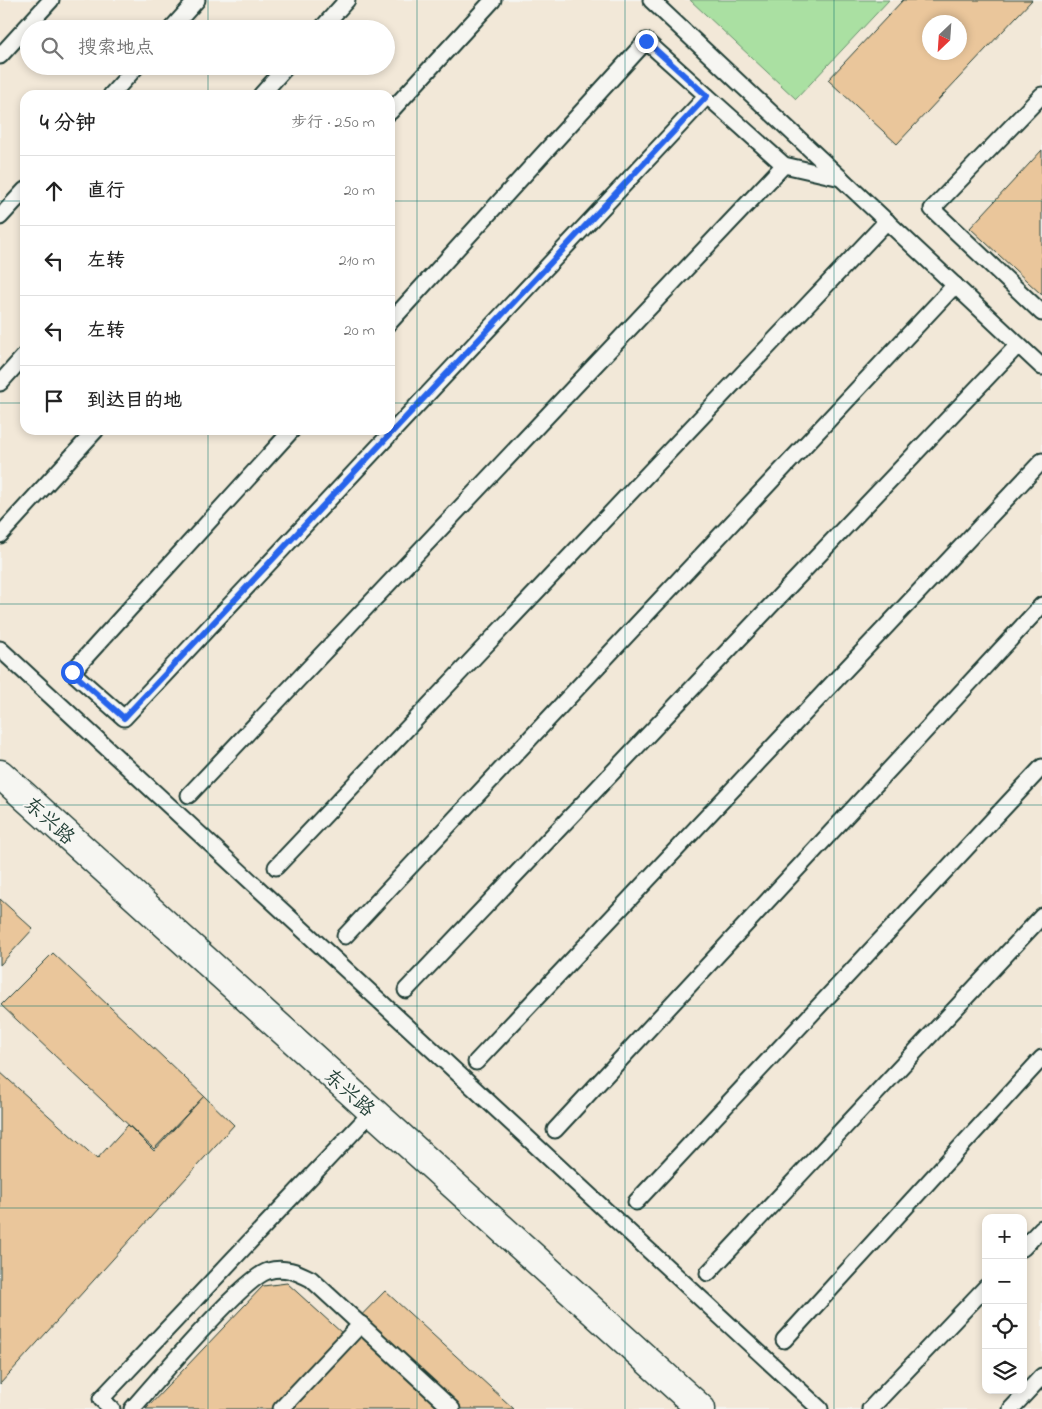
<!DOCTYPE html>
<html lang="zh">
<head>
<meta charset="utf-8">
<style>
  :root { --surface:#fff; --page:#f6f6f6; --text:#222; --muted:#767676; --line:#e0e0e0 }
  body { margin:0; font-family:"Indie Flower","LXGW WenKai TC",sans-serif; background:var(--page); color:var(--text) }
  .controls { position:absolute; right:15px; bottom:15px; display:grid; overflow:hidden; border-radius:10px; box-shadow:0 2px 8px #0003 }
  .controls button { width:45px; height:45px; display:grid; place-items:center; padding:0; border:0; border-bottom:1px solid var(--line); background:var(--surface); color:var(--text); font:25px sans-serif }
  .compass { position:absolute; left:922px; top:15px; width:45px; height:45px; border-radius:50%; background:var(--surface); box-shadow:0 2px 8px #0003; rotate:205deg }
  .stop { position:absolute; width:15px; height:15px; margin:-11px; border:4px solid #2563eb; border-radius:50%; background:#fff }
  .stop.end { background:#2563eb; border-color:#fff; box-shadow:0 1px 5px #0008 }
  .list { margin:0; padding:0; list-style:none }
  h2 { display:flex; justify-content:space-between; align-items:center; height:65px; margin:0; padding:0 20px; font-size:21px }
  h2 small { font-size:16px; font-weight:400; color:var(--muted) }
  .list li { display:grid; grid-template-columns:32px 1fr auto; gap:15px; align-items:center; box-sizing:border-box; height:70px; padding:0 20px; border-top:1px solid var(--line) }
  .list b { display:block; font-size:19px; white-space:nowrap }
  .list em { font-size:16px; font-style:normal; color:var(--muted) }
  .icon { flex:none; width:28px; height:28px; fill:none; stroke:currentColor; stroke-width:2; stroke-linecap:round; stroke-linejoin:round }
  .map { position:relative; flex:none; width:1042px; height:1409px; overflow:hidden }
  .search { position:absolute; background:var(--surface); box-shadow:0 2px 8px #0003; left:20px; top:20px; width:375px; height:55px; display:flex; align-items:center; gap:12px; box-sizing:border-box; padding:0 18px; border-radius:28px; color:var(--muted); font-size:19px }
  .panel { position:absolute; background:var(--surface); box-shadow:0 2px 8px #0003; left:20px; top:90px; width:375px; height:345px; border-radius:15px }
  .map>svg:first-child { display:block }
  .built { fill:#f2e8d8; fill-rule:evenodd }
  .green { fill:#aae0a2; stroke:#648e6b }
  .building { fill:#eac69b; stroke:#1f3d34; fill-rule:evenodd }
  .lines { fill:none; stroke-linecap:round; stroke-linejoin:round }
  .service-casing { stroke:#1f3d34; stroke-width:19 }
  .tertiary-casing { stroke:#1f3d34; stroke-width:31 }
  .service { stroke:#f6f6f2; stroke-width:15 }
  .tertiary { stroke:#f6f6f2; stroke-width:28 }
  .route { stroke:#2563eb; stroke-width:6 }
  .grid { fill:none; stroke:#0f766e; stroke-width:1; stroke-opacity:0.55 }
  .labels { text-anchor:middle; stroke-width:4; stroke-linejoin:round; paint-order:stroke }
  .street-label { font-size:20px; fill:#1f3d34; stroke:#f6f6f2 }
</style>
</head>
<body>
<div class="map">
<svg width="1042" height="1409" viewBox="0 0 1042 1409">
  <rect width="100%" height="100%" fill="#f6f6f2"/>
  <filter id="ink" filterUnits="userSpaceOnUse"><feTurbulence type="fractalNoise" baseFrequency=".02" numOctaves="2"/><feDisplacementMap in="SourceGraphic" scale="10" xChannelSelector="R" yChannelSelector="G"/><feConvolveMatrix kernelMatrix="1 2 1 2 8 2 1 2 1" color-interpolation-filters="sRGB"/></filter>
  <g filter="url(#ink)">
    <path class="built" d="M0,0H1042V1409H0ZM930,22H960V52H930ZM29,29H386V66H29ZM25,95H390V430H25ZM986,1218H1023V1390H986Z"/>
    <polygon class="green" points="690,0 889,0 796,99"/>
    <g class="building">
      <path d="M903,0H1032L897,144L828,80ZM930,22H960V52H930Z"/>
      <polygon points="1042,150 1042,295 970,228"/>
      <polygon points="0,899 33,929 0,965"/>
      <polygon points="53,953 204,1096 154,1149 1,1005"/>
      <polygon points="0,1072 97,1159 128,1125 154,1151 204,1096 234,1125 0,1384"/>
      <polygon points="287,1283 343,1334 385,1291 514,1409 146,1409 263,1286"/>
    </g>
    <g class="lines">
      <g class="service-casing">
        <g id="service">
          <polyline points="651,0 1042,367"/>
          <polyline points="171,29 197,0"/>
          <polyline points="321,29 347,0"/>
          <polyline points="0,56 51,0"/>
          <polyline points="111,95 137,66"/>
          <polyline points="261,95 287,66"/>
          <polyline points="1042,95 932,209 1042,313"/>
          <polyline points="390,112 493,0"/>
          <polyline points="0,217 25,190"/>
          <polyline points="390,322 646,41 784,165 841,178"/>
          <polyline points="0,383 25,355"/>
          <polyline points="292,430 72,672 124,718 707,96"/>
          <polyline points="0,535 96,430"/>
          <polyline points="0,649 820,1409"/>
          <polyline points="189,795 784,165"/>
          <polyline points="276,867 887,221"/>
          <polyline points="345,936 955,285"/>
          <polyline points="406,990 1018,345"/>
          <polyline points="476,1062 1042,461"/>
          <polyline points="555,1130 1042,605"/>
          <polyline points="636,1202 1042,767"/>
          <polyline points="1023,1248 1042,1228"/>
          <polyline points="708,1273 1042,916"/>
          <polyline points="784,1340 1042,1058"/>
          <polyline points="112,1409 101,1399 372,1112"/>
          <path d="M132,1409C155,1383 242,1279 268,1271C284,1266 297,1272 311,1279L452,1409"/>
          <polyline points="281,1409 361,1324"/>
          <polyline points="870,1409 986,1287"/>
          <polyline points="1011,1409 1042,1376"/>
        </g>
      </g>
      <g class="tertiary-casing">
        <polyline id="tertiary" points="0,774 701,1409"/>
      </g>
      <use href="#service" class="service"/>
      <use href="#tertiary" class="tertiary"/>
    </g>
  </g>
  <g class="lines" filter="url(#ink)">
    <polyline class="route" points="72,672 124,718 707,96 646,41"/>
  </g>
  <path class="grid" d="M208,0V29M417,0V1409M625,0V1409M834,0V1409M208,66V95M0,201H25M390,201H1042M0,403H25M390,403H1042M208,430V1409M0,604H1042M0,805H1042M0,1006H1042M0,1208H1042"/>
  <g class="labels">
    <g class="street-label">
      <text transform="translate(50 820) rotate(42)" y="7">东兴路</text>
      <text transform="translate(350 1092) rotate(42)" y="7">东兴路</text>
    </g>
  </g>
</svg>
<div class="controls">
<button>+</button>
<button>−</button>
<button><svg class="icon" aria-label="locate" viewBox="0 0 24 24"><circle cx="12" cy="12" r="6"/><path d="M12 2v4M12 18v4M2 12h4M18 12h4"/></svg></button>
<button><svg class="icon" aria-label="layers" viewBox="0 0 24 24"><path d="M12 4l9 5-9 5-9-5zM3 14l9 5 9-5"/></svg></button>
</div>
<svg class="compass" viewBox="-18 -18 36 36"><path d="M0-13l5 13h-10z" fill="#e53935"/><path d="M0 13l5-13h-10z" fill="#767676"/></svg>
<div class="stop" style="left:72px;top:672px"></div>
<div class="stop end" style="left:646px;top:41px"></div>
<div class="search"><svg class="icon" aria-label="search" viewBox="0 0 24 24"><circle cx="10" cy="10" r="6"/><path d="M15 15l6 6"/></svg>搜索地点</div>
<section class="panel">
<h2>4 分钟<small>步行 · 250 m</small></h2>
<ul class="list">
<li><svg class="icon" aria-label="ahead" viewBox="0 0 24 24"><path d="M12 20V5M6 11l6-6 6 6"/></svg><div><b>直行</b></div><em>20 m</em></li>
<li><svg class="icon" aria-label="left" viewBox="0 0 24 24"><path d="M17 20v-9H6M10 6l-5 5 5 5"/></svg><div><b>左转</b></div><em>210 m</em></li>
<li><svg class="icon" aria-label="left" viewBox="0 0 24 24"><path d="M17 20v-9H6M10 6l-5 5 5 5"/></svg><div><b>左转</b></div><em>20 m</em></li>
<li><svg class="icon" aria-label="arrive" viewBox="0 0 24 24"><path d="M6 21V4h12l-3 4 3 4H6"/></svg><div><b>到达目的地</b></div></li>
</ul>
</section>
</div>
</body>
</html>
